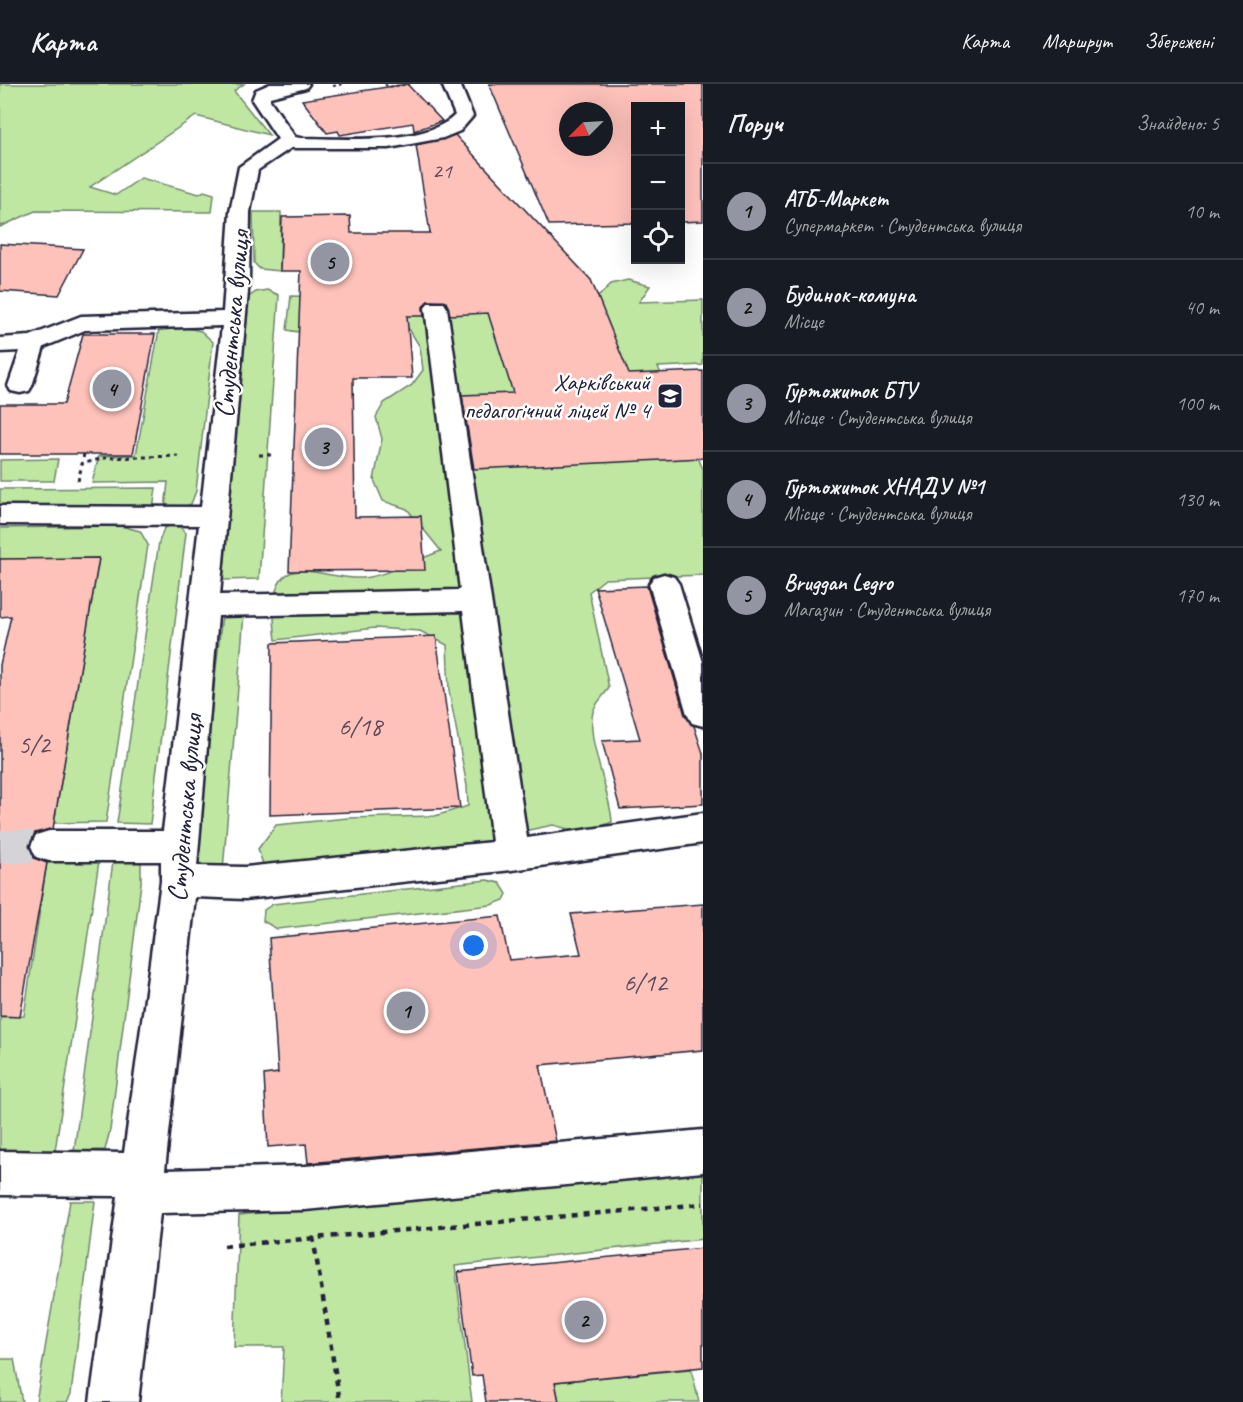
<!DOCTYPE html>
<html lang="uk">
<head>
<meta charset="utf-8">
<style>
  :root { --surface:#171b24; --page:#242831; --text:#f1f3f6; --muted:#9ea1a6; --line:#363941; --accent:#9495a2 }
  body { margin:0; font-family:Caveat,sans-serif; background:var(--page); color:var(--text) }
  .controls { position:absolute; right:18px; top:18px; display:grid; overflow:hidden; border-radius:0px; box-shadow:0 6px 24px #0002 }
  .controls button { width:54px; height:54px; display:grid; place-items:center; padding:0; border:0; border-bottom:2px solid var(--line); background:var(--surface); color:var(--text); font:30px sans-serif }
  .compass { position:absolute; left:559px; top:18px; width:54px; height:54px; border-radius:50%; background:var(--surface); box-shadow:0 6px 24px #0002; rotate:246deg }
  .you { position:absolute; left:474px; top:862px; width:21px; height:21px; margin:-15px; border:4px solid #fff; border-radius:50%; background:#1a73e8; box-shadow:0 0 0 9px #1a73e833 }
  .badge { display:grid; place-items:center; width:39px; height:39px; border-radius:50%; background:var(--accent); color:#111; font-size:20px; font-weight:700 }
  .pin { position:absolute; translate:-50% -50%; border:3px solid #fff; box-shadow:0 2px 6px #0006 }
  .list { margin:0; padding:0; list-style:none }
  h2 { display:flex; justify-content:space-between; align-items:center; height:78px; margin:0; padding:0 24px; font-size:26px }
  h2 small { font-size:20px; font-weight:400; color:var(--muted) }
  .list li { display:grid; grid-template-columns:39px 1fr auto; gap:18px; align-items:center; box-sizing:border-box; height:96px; padding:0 24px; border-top:2px solid var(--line) }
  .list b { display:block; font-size:22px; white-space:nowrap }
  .list p { margin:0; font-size:20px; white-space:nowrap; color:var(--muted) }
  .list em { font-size:20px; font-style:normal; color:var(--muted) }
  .icon { flex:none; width:33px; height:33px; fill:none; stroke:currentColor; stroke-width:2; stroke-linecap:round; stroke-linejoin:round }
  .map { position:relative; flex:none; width:703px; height:1318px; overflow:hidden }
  header { display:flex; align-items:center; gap:36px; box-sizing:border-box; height:84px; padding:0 30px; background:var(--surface); border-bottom:2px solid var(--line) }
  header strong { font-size:28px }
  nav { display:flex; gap:33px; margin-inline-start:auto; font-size:21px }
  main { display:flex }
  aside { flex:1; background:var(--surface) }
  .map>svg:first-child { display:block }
  .green { fill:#bfe7a2; stroke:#70846e; stroke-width:1.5 }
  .building { fill:#fec2bb; stroke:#22223b; stroke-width:1.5; fill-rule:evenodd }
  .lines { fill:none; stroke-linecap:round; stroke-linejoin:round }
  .minor-tunnel { stroke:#d3d3d8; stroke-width:33; stroke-dasharray:33 16; stroke-linecap:butt }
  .minor-casing { stroke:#22223b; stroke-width:5 }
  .path-far2 { stroke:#22223b; stroke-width:2; stroke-dasharray:3 3; stroke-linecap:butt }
  .path-far1 { stroke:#22223b; stroke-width:3; stroke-dasharray:4 4; stroke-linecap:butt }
  .path { stroke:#22223b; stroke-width:4.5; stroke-dasharray:6 6; stroke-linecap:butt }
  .minor { fill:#fff; fill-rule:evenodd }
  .labels { text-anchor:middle; stroke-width:5; stroke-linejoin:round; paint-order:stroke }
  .far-number-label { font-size:22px; fill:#594a5b }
  .far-poi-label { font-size:24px; fill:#22223b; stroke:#fff; text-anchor:end }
  .number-label { font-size:26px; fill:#594a5b }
  .street-label { font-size:28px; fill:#22223b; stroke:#fff }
</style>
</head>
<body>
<header>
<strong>Карта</strong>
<nav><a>Карта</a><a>Маршрут</a><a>Збережені</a></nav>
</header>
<main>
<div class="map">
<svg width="703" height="1318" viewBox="0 0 703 1318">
  <rect width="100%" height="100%" fill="#fff"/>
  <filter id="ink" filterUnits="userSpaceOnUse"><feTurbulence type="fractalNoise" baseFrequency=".0167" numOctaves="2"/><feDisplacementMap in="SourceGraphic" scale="12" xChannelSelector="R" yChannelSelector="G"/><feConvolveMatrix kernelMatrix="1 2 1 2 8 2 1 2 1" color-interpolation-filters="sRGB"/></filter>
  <g filter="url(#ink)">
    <g class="green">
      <polygon points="0,0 244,0 234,7 269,51 196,32 90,103 116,111 141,94 199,110 204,107 214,110 212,128 35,127 0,143"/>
      <polygon points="253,128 281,128 280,187 260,185 254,179"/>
      <path d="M628,196L650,202L639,218L703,216V281L658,283L703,385V491L605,495L589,508L609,604C605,610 599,616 595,623C582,647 611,708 612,738L584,749L553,741L500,752L481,764L279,783L263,780L258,765L276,741L348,734L435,732L468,722L467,702L449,607L447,561L420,547L375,544L276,556C273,532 267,485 303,487C323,488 342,495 363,494C382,493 421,474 441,467L407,425L383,417L374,396L382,355L376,333L384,319L412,301L423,286L420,263L409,245C369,237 327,255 287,246L291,212L590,221L611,200Z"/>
      <polygon points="267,206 279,211 259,495 223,496 247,214 256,208"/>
      <polygon points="187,244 201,247 213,258 196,407 191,420 181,424 165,425 168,398 92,399 99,372 136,371 159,246"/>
      <polygon points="58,375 54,397 0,397 0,376"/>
      <polygon points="156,404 153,426 0,427 0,405"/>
      <polygon points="121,442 140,447 148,461 106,738 54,739 99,474 0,475 0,444"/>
      <polygon points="170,442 180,443 186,449 150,740 117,739 159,458 164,444"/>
      <polygon points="244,530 223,786 201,787 194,781 222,531"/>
      <polygon points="114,770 141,777 141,799 110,1046 105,1066 74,1067"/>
      <polygon points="99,777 55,1067 0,1066 0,933 24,932 47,778"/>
      <polygon points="487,796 500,799 507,810 504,816 491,821 277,845 263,837 264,826 273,820"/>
      <polygon points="703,1085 703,1155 455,1182 472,1318 281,1318 284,1263 234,1263 239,1131"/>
      <polygon points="70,1117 95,1117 71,1310 67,1318 36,1318"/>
      <polygon points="0,1275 14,1275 22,1318 0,1318"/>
      <polygon points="691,1285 699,1318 559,1318 555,1298"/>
    </g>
    <g class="building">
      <polygon points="407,0 442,37 414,47 413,39 340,51 338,47 327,49 302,16"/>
      <path d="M489,0H703V137L681,138V22H636V139L549,141ZM568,27H604V63H568Z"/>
      <polygon points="455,51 591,196 629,290 703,287 703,374 474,385 462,311 513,309 488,229 450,231 446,218 428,217 423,223 424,232 407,232 412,294 353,294 355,433 421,432 425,486 289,487 301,187 280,187 282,133 350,132 351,149 430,149 416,61"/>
      <polygon points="0,160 83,165 59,211 0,207"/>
      <polygon points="83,250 155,250 133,370 0,370 0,320 64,320"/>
      <polygon points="99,474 53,745 35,749 29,761 34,774 47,779 20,933 0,932 0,581 11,532 0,533 0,475"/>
      <polygon points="647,502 685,631 694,642 703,669 703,720 620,725 602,657 640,655 595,504"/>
      <polygon points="436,552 460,724 270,731 272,559"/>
      <polygon points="703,820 703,966 540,981 556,1057 308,1079 306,1060 268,1063 264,991 278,989 269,854 500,832 509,876 581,870 571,830"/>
      <polygon points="703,1164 703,1283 555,1298 559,1318 486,1318 482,1291 472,1292 458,1188"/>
    </g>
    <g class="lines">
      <polyline class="minor-tunnel" points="0,763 49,762"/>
      <g class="minor-casing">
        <g id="minor">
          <path d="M270,0H309L306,4L270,13V16L295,53L300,54C340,54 425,62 455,31L442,0H460L473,32L460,47L443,54L389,64H291L258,86L250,128L249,197L220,511L460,506L425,224L428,219H444L447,224L527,754L703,729V759L512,786L245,815L195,813L165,1086L305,1082L703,1046V1088L305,1126L160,1129L138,1318H90L118,1112L0,1111V1067L124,1069L161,797V777H49L36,773L31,762L36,751L49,747H163L199,441L0,440V422L201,423L222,242L85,246L44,263L32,302L29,307L20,309L11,307L8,302L20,267L0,268V254L30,252L81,232L223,228L230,128L239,83L278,55L252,16L256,6ZM463,527L492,758L245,783L197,782L218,532Z"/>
          <polygon points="664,490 674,493 679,500 703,578 703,642 692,639 687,630 649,500 654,493"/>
        </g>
      </g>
      <g class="path-far2">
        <polyline points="385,0 388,3 410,0"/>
        <polyline points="333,2 344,0"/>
      </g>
      <g class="path-far1">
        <polyline points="84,370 82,380 103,374 182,372"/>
        <polyline points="259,371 273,371"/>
        <polyline points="78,397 82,380"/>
      </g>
      <g class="path">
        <polyline points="313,1153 340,1318"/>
        <polyline points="224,1162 703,1120"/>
      </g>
      <use href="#minor" class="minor"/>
    </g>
  </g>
  <defs>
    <g id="school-square" transform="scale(1.35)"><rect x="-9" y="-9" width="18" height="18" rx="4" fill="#22223b" stroke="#fff"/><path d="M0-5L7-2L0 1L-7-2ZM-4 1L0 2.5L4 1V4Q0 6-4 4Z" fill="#fff"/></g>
  </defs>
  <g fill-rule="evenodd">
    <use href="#school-square" x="670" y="312"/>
  </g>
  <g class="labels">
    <g class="far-number-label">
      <text x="442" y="94">21</text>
    </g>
    <g class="far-poi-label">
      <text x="650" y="306">Харківський<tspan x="650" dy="28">педагогічний ліцей № 4</tspan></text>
    </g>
    <g class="number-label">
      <text x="360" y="651">6/18</text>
      <text x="34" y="669">5/2</text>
      <text x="645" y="907">6/12</text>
    </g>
    <g class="street-label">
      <text transform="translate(231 240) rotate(-85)" y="10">Студентська вулиця</text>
      <text transform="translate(184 724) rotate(-85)" y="10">Студентська вулиця</text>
    </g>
  </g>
</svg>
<div class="controls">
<button>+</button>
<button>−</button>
<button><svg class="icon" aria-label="locate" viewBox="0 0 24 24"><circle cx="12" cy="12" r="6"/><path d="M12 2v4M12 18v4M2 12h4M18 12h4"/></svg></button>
</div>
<svg class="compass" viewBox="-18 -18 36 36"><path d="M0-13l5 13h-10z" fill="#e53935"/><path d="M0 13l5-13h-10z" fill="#9ea1a6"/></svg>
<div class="you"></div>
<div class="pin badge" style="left:406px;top:927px">1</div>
<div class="pin badge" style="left:584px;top:1236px">2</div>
<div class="pin badge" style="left:324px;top:363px">3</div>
<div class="pin badge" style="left:112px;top:305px">4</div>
<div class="pin badge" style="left:330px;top:178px">5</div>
</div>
<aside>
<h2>Поруч<small>Знайдено: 5</small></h2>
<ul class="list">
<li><span class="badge">1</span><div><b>АТБ-Маркет</b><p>Супермаркет · Студентська вулиця</p></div><em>10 m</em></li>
<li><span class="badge">2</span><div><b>Будинок-комуна</b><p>Місце</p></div><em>40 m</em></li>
<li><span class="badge">3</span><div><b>Гуртожиток БТУ</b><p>Місце · Студентська вулиця</p></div><em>100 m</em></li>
<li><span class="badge">4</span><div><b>Гуртожиток ХНАДУ №1</b><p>Місце · Студентська вулиця</p></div><em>130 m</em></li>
<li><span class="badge">5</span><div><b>Bruggan Legro</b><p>Магазин · Студентська вулиця</p></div><em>170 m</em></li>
</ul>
</aside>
</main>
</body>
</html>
